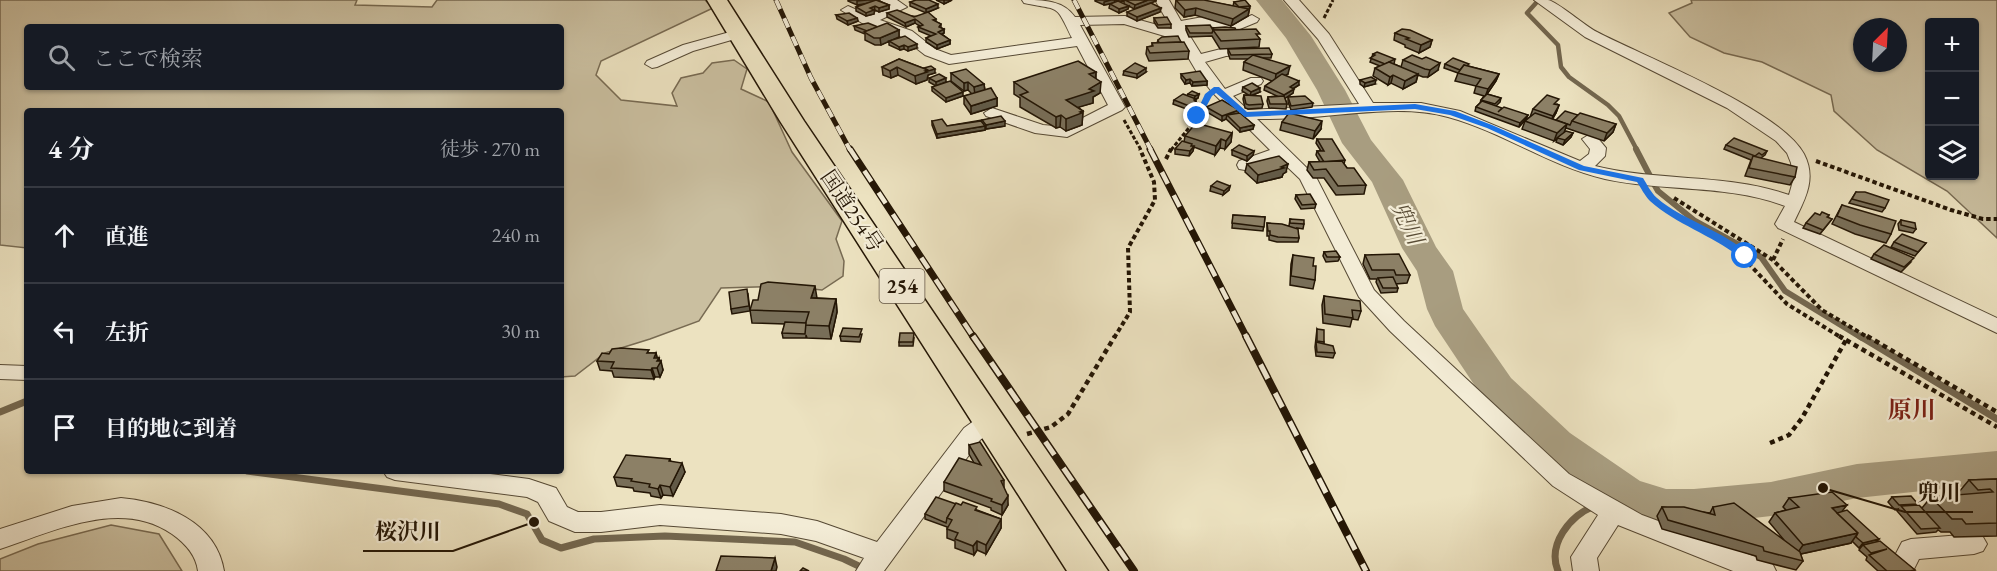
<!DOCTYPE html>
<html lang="ja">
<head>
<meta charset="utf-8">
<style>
  :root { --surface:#171b24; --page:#20242c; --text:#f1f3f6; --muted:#9ea1a6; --line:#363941 }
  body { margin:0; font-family:"EB Garamond","Noto Serif JP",serif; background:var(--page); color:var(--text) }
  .controls { position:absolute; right:18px; top:18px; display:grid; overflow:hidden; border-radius:6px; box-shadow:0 2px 4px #0004 }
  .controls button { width:54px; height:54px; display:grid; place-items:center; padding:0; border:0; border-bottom:2px solid var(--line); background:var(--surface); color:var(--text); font:30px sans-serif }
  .compass { position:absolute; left:1853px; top:18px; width:54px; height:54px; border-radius:50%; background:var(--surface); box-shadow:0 2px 4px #0004; rotate:24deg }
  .stop { position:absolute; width:18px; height:18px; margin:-14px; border:4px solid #1a73e8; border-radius:50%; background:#fff }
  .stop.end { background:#1a73e8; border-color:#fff; box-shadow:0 2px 6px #0008 }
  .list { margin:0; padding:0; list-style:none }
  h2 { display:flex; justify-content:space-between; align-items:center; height:78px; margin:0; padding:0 24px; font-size:26px }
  h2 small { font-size:20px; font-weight:400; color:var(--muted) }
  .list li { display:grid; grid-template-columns:39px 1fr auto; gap:18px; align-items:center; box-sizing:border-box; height:96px; padding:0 24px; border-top:2px solid var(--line) }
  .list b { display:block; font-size:22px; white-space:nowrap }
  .list em { font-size:20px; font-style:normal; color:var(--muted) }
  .icon { flex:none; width:33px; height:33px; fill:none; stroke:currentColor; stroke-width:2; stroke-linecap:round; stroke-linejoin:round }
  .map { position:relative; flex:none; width:1997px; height:571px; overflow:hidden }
  .search { position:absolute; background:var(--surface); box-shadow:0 2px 4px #0004; left:24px; top:24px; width:540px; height:66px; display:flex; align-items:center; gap:15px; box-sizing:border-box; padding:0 21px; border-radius:6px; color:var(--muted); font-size:22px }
  .panel { position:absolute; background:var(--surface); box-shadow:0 2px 4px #0004; left:24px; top:108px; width:540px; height:366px; border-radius:6px }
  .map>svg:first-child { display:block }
  .green { fill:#cabfa0; stroke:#776a52; stroke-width:1.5; fill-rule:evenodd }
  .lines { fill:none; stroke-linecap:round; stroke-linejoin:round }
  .stream-far2 { stroke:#73674f; stroke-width:4.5 }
  .stream-far1 { stroke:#73674f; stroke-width:6 }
  .stream { stroke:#73674f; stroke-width:7 }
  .river { fill:#a89d80; fill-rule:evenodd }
  .minor-casing { stroke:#564934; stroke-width:2 }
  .highway-casing { stroke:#241605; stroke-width:3 }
  .path-far2 { stroke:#241605; stroke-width:3; stroke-dasharray:4 2; stroke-linecap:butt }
  .path-far1 { stroke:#241605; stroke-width:4; stroke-dasharray:4.5 3; stroke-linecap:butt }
  .path { stroke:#241605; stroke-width:4.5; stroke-dasharray:5 4; stroke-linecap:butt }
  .minor { fill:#f3ecd6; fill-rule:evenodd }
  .highway { fill:#ece2c0; fill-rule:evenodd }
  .rail-far2-casing { stroke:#241605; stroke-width:5 }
  .rail-far1-casing { stroke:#241605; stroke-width:7 }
  .rail-casing { stroke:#241605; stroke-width:8 }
  .rail-far2 { stroke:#f3ecd6; stroke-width:4; stroke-dasharray:10; stroke-linecap:butt }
  .rail-far1 { stroke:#f3ecd6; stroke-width:4.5; stroke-dasharray:13; stroke-linecap:butt }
  .rail { stroke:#f3ecd6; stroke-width:5; stroke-dasharray:16; stroke-linecap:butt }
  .wall { fill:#786e58; stroke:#241605; stroke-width:1.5 }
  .shaded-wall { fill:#625a47; stroke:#241605; stroke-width:1.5 }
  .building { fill:#8c8066; stroke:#241605; stroke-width:1.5 }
  .route { fill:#1a73e8 }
  .labels { text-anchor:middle; stroke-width:4.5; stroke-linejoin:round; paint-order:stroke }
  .shield { fill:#f3ecd6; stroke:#625644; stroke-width:1.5 }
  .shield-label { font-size:20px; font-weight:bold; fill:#241605 }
  .street-label { font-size:21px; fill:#241605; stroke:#f3ecd6 }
  .water-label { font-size:22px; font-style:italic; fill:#594c36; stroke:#f3ecd6 }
  .quarter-label { font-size:24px; font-weight:bold; fill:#7a1f14; stroke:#f3ecd6 }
  .leader { fill:none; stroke:#241605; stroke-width:2 }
  .callout-dot { fill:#241605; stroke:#f3ecd6; stroke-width:2 }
  .callout-label { font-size:22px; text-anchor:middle; font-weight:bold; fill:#241605; stroke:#f3ecd6; stroke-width:4.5; stroke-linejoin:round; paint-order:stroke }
</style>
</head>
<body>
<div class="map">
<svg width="1997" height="571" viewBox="0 0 1997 571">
  <rect width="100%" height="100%" fill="#ece2c0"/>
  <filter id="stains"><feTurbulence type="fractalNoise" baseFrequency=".00333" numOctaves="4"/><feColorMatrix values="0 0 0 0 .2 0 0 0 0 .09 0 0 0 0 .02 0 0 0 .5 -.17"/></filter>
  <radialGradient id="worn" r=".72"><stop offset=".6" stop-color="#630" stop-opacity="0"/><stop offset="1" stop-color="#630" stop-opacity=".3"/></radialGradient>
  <g class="green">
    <path d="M0,0H357L355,5L432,7L437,0H705L713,8L601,61L596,75L621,100L677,106L672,93L681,78L703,73L712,63L734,60L747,69L741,89L769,102L792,152L842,221L836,239L844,261L843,276L822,290L785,286L721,288L699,321L650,339L605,353L575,376L561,377V111H27V248L0,245ZM27,27H561V87H27Z"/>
    <path d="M1691,0H1997V238L1947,191L1877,150L1834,111L1831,95L1762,62L1724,53L1690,37L1669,13L1692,3ZM1930,22H1974V176H1930ZM1862,27H1898V63H1862Z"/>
    <polygon points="111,525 159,534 182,571 0,571 0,559 38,544"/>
  </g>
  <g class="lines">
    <polyline class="stream-far2" points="1536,3 1527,13 1558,45 1561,67 1569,77 1608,105 1619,116 1637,150"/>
    <g class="stream-far1">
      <polyline points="1636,149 1650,176"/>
      <polyline points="1654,184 1658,191 1695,221 1761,257 1785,291 1862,338"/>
    </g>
    <g class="stream">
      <polyline points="1860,336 1997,419"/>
      <polyline points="0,412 27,401"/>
      <polyline points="247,471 499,504 527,514 542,540 561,548 594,539 665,536 795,542 844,559 869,571"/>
      <polyline points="1606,502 1625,494"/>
      <path d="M1558,571C1547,544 1570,516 1594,506"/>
    </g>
    <polygon class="river" points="1256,0 1282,0 1311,36 1345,90 1371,140 1403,180 1436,247 1453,271 1463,309 1511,378 1570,433 1640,481 1666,489 1694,489 1771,482 1857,464 1997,451 1997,483 1857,498 1771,516 1694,525 1666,525 1609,506 1540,455 1483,398 1435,326 1427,309 1417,271 1402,248 1372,182 1342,143 1317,90 1286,38"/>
    <g class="minor-casing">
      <g id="minor">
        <path d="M880,0H897L907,7L880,20L912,31L935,49L951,55L1072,38C1055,2 1060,11 1024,3L1022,0C1044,0 1063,0 1075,17L1125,16L1172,29L1155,0H1169L1181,21L1203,17L1233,23L1252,15L1259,19L1257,22L1235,31L1203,25L1185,28L1201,54L1225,48H1250L1252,51L1250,54L1226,56L1205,62L1225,89L1251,78H1261L1263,81L1261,84L1233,96L1248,110L1359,104L1318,39L1284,0H1299L1329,34L1373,103H1421L1460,111L1580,161L1589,154L1590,149L1582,139L1590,134L1596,136L1606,148L1605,156L1595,166C1659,182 1727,173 1789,195L1793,181L1791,163L1787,153L1776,141L1727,108L1585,37L1534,0C1539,0 1544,0 1548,0C1558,2 1585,26 1597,32C1645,57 1781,110 1804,154C1817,179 1805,199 1794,222L1997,318V333L1778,228L1775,224L1785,206C1727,184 1664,192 1605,179C1549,166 1503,132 1448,117C1411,107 1372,112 1335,115C1309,118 1283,119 1257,119L1316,177L1374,290L1404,321L1569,474L1642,515L1772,563L1776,571H1733L1618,525L1597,558L1599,571H1573L1571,557L1598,515L1553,486L1390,331L1359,297L1300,179L1279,159L1245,170L1239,169L1237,165L1239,161L1270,150L1212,92L1198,74L1178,40L1124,24L1080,25L1125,107L1122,110L1067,137L1035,133L986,116L984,113L992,108L1043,125L1065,127L1108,105L1077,46L949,64L925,55L902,37L862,23L841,10L848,6L868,15L889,7Z"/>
        <polygon points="737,30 744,34 742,37 693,51 657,67 652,68 645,64 647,61 683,45"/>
        <polygon points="0,365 27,366 27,380 0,379"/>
        <polygon points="990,413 998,415 1001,421 998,427 980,440 884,571 856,571 864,558 816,541 781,534 660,525 601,532 575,532 549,521 538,502 527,497 395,480 387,477 383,471 467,471 529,479 556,488 567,507 578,512 601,512 660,505 781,514 817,521 877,542 964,428 982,415"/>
        <path d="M121,498C164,502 216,521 224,571H198C196,555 186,544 172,534C121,498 54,531 0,549V529L72,506Z"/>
        <polygon points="1974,534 1983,537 1987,544 1983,551 1974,554 1919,559 1913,571 1893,571 1890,565 1902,542 1911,539"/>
      </g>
    </g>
    <g class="highway-casing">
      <polygon id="highway" points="707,0 727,0 804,121 1108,571 1067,571 780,121"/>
    </g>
    <g class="path-far2">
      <polyline points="1324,18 1333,0"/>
      <polyline points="1124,120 1141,150"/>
      <polyline points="1171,150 1192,124 1207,97"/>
    </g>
    <g class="path-far1">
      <polyline points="1166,159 1171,149"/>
      <polyline points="1816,161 1951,210 1983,219 1997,219"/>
      <polyline points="1650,196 1668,211 1733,247 1787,304 1842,338"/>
      <polyline points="1674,198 1773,260 1822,310 1869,338"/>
      <polyline points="1773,260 1783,239"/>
      <polyline points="1114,338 1130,312 1128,248 1155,200 1154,182 1140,149"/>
    </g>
    <g class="path">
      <polyline points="1867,336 1997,412"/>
      <polyline points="1846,340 1997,427"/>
      <polyline points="1027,434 1051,427 1068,414 1115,336"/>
      <polyline points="1770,443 1789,435 1802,418 1846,340 1839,336"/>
    </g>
    <use href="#minor" class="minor"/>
    <use href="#highway" class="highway"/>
    <g class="rail-far2-casing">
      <g id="rail-far2">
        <polyline points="776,0 811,78 850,150"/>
        <polyline points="1074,0 1151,150"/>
      </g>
    </g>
    <g class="rail-far1-casing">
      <g id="rail-far1">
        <polyline points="850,149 974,338"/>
        <polyline points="1150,149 1247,338"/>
      </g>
    </g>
    <g class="rail-casing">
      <g id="rail">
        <polyline points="973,336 1134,571"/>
        <polyline points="1246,336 1366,571"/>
      </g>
    </g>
    <use href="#rail-far2" class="rail-far2"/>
    <use href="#rail-far1" class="rail-far1"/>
    <use href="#rail" class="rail"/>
  </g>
  <g class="wall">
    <polygon points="848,0 877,0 889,5 889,9 879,12 875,10 874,10 874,14 866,16 856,11 856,7 865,4 857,5 848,1"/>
    <polygon points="936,0 952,0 944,4"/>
    <polygon points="1095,0 1115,0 1114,2 1124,4 1124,1 1120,2 1115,0 1156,0 1156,1 1134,9 1129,6 1128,9 1119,13 1109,8 1110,4 1104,5 1095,1"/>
    <polygon points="1176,0 1217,3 1233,6 1234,2 1250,6 1248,16 1231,26 1195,15 1184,17 1175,8"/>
    <polygon points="910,2 938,8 926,13 910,6"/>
    <polygon points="1161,8 1160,12 1137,21 1127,16 1127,12"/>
    <polygon points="887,13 936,19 936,22 941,24 941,28 944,29 944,33 942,34 950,40 950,44 937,49 926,42 926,38 931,36 919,31 918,27 920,26 918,25 915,23 906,27 887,17"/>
    <polygon points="836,15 857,18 858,21 848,25 837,19"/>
    <polygon points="1154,18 1171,24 1171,28 1158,28 1154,22"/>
    <polygon points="854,26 878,27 899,30 899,37 893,40 917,48 908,51 904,49 900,50 889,45 889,41 881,45 875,45 865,40 865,34 855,30"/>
    <polygon points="1186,26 1213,30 1213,28 1236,30 1259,38 1260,39 1259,47 1220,49 1212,36 1189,37 1186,30"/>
    <polygon points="1395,33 1432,40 1430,47 1419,53 1405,47 1405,45 1394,40"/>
    <polygon points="1158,40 1181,42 1189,51 1188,59 1149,61 1146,54 1147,47 1152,46 1152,43 1157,43"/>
    <polygon points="1228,49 1272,54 1271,58 1263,58 1288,74 1285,76 1299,85 1293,89 1293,93 1285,98 1287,104 1286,109 1269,108 1267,101 1268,97 1277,96 1264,90 1265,86 1272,81 1243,70 1244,62 1249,59 1230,59 1228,53"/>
    <polygon points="1373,54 1395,59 1394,64 1401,67 1403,60 1438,70 1428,77 1423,77 1418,75 1416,82 1403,89 1391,83 1388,85 1373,76 1375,68 1380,66 1370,62"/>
    <polygon points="899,59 935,73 928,75 927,80 916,84 898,75 891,78 883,75 882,67"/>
    <polygon points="1445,64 1468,66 1499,74 1496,81 1487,94 1501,98 1500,102 1496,106 1501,109 1528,115 1526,119 1519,127 1475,111 1476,107 1480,103 1481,100 1484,96 1474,93 1476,86 1455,81 1458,73 1444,68"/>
    <polygon points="1124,71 1146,72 1137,78 1123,75"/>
    <polygon points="1096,72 1096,78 1100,93 1093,97 1093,103 1078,107 1083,111 1082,125 1066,131 1060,127 1056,128 1020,107 1020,98 1014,94 1014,82"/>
    <polygon points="951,73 984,84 985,90 997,98 997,106 971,114 964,104 964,96 972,94 968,90 964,91 951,81"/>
    <polygon points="1181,74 1207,81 1207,85 1192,86 1190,83 1185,84 1181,78"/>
    <polygon points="929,78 946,82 939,85 963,96 946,102 932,91 932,87 936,86 929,82"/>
    <polygon points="1360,80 1375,84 1364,87 1360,84"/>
    <polygon points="1243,87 1260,92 1251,96 1263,104 1262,108 1248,109 1245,108 1243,99 1244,95 1250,96 1242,91"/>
    <polygon points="1188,94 1199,94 1198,98 1196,99 1196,107 1189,110 1173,104 1174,100 1187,96"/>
    <polygon points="1288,97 1313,103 1312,107 1291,110 1288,102"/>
    <polygon points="1557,104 1559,105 1556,113 1552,119 1556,120 1578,115 1616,124 1613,132 1604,141 1566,128 1564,132 1573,133 1571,137 1563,145 1556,142 1557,139 1554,141 1522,129 1525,121 1530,117 1533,109"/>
    <polygon points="1206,107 1239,110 1238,113 1254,125 1253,129 1240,132 1226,119 1222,121 1205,111"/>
    <polygon points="982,120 1005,126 986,129 985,127 985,130 937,138 932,125 932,121 947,126"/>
    <polygon points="1282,122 1321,129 1313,139 1280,130"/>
    <polygon points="1232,133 1231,142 1225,149 1220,148 1215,155 1194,147 1193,151 1189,156 1175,154 1175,149 1184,142 1185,136"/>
    <polygon points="1317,139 1345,160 1344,164 1347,168 1366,185 1364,194 1336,195 1324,178 1313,178 1307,170 1309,162 1320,162 1316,155 1317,151 1321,151 1316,143"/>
    <polygon points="1726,145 1767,151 1765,155 1761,158 1795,177 1790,185 1745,176 1751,160 1724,149"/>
    <polygon points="1232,150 1254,151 1253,155 1247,161 1232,155"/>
    <polygon points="1247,164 1286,172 1283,174 1282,177 1257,183 1245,172"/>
    <polygon points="1211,186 1230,186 1229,190 1223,195 1210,191"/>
    <polygon points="1856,192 1885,208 1882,212 1849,203"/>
    <polygon points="1296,195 1316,204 1315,208 1301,209 1295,199"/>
    <polygon points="1842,205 1891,234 1886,243 1855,234 1832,224"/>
    <polygon points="1233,215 1265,217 1263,231 1232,228"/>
    <polygon points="1820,215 1829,215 1828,218 1832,219 1820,234 1803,228 1806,223"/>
    <polygon points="1290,219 1304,224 1303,229 1297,228 1299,238 1298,242 1277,242 1269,240 1269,236 1267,236 1267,223 1289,226"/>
    <polygon points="1901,220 1916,229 1913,233 1899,230 1898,224"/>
    <polygon points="1894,242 1926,243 1915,256 1891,247"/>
    <polygon points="1324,252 1340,257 1338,261 1326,262 1323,256"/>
    <polygon points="1874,254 1911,262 1901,272 1871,259"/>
    <polygon points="1293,255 1313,266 1315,280 1313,289 1290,285 1291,264"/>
    <polygon points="1365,255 1410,275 1407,283 1396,284 1398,288 1397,292 1381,293 1376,282 1377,279 1370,279 1363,264"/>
    <polygon points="1324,296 1361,311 1358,320 1352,319 1350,327 1323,323 1322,305"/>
    <polygon points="816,298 836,299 837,312 831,339 807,338 806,335 806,338 783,338 782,333 785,324 752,323 750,310"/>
    <polygon points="1317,329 1324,342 1324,344 1335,353 1333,358 1316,356 1315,347"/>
    <polygon points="862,334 860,342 841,341 840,336"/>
    <polygon points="914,338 913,346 899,346 899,342"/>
    <polygon points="650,353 656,353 657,358 659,358 663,370 660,377 655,377 654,379 614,377 612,371 600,370 597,361 609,354"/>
    <polygon points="969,445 1004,480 1004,488 1008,505 1002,515 991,510 991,508 944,491 944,482 974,463 969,454"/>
    <polygon points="670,459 671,462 685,472 673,496 663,495 661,498 651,496 650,493 634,491 633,488 617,486 614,477"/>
    <polygon points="1997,479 1997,536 1954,537 1950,532 1941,532 1938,530 1936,532 1917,534 1897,511 1898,509 1895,510 1888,502 1892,497 1918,504 1917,505 1922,508 1931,497 1959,495 1958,493 1969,480"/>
    <polygon points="1789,498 1842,512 1877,542 1915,570 1914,571 1878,571 1866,560 1867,557 1859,550 1861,547 1859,548 1852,541 1851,543 1800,554 1803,561 1796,570 1757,560 1756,556 1662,529 1657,516 1662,507 1710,513 1713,507 1784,540 1769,522 1775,513 1786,510 1783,507"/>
    <polygon points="956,504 977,510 1001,519 1001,528 986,554 977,550 974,555 955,548 955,541 947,538 947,526 947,527 925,519 925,514"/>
  </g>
  <g class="shaded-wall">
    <polygon points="867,0 877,0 877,2 857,5 857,1"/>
    <polygon points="944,0 952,0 944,4"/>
    <polygon points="1111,0 1115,0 1114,3 1104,5 1104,2"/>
    <polygon points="1148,0 1156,0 1156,1 1134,9 1135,5"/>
    <polygon points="938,4 938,8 926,13 926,9"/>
    <polygon points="889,5 889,9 879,12 879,8"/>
    <polygon points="875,6 874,14 866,16 866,13 870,8"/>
    <polygon points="1129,6 1128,9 1119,13 1119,9"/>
    <polygon points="1250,6 1248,16 1231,26 1233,19 1239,7"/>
    <polygon points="1161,8 1160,12 1137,21 1137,17"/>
    <polygon points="1196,8 1195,15 1184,17 1185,10"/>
    <polygon points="857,18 858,21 848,25 847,21"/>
    <polygon points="915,19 915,23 906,27 905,23"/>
    <polygon points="944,29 944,33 938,36 938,32"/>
    <polygon points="899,30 899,37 881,45 880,38"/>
    <polygon points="950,40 950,44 937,49 937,45"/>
    <polygon points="1432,40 1430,47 1419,53 1421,45"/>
    <polygon points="917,44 917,48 908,51 908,47"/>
    <polygon points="904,45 904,49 900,50 899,47"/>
    <polygon points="1440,63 1438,70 1428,77 1430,70"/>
    <polygon points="1290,66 1288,74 1275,82 1276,74"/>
    <polygon points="897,67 898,75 891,78 890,71"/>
    <polygon points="1146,68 1146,72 1137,78 1137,74"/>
    <polygon points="935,69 935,73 928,75 927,80 916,84 915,76 928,70"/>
    <polygon points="1096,72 1095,83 1089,74"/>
    <polygon points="1418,74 1416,82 1403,89 1405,81"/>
    <polygon points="1499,74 1496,81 1485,97 1488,89"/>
    <polygon points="1393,75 1391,83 1388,85 1390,77"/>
    <polygon points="946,78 946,82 936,86 936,82"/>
    <polygon points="1190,79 1190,83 1185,84 1186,80"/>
    <polygon points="1376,80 1375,84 1364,87 1365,83"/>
    <polygon points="1207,81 1207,85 1192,86 1193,82"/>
    <polygon points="1299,81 1299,85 1289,91 1290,87"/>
    <polygon points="968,82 968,90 964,91 964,83"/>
    <polygon points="1101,82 1100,93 1093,97 1093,103 1066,111 1066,100"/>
    <polygon points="984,84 985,92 975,95 974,87"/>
    <polygon points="1260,88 1260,92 1250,96 1251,92"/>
    <polygon points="1294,89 1293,93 1284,99 1284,95"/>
    <polygon points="963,92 963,96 946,102 946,98"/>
    <polygon points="1199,94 1198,98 1196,99 1195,103 1197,103 1196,107 1189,110 1189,106 1193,104 1195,96"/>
    <polygon points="997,98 997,106 971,114 971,106"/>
    <polygon points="1559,105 1556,113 1550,124 1553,116"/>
    <polygon points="1239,110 1238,114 1227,115 1226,119 1222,121 1222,116"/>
    <polygon points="1083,111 1082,125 1066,131 1066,119"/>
    <polygon points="1061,115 1060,127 1056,128 1056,117"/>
    <polygon points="1528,115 1526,119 1519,127 1520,123"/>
    <polygon points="1005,121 1005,126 986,129 986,125"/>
    <polygon points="1322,121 1321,129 1313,139 1315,131"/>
    <polygon points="1567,124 1564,133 1554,141 1557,133"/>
    <polygon points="1616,124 1613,132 1604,141 1607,133"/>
    <polygon points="1254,125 1253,129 1240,132 1240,128"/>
    <polygon points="985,126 985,130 937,138 937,134"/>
    <polygon points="1232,133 1231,142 1225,149 1226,141"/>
    <polygon points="1573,133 1571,137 1563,145 1565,140"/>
    <polygon points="1221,139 1220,148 1215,155 1216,146"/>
    <polygon points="1194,146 1193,151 1189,156 1190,151"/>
    <polygon points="1254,151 1253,155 1247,161 1247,156"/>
    <polygon points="1288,164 1286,172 1283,174 1282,177 1257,183 1258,175"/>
    <polygon points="1230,186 1229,190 1223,195 1224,191"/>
    <polygon points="815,286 817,298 811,298"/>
    <polygon points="748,294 750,311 732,314 731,309"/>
    <polygon points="836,299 837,312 831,339 829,326"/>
    <polygon points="656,353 658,361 659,358 660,363 661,361 663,370 660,377 654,358"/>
    <polygon points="652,368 655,377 654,379 651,370"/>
    <polygon points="682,463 685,472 673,496 670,487"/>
    <polygon points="660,485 663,495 661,498 658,489"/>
    <polygon points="1008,496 1008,505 1002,515 1002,505"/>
    <polygon points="1847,505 1840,514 1833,516 1832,508"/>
    <polygon points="1001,519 1001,528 986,554 986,545"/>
    <polygon points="1858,533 1851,543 1796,555 1803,545"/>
    <polygon points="1879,539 1875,544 1863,545 1861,547 1859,548 1863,543"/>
    <polygon points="977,541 977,550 974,555 973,546"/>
    <polygon points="775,558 777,567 776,571 771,571"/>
  </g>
  <g class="building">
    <polygon points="876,0 889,5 879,8 875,6 870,8 874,10 866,13 856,7"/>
    <polygon points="916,0 929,0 938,4 926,9 910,2"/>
    <polygon points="1125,0 1148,0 1135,5"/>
    <polygon points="1176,0 1204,0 1249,9 1233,19 1196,8 1185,10"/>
    <polygon points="1245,0 1250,6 1239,7 1234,2"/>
    <polygon points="1118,1 1129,6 1119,9 1110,4"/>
    <polygon points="1151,3 1161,8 1137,17 1127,12"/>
    <polygon points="897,10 914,17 928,12 936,19 933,20 941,24 939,27 944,29 938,32 950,40 937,45 926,38 936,34 918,27 923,25 918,21 915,19 905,23 887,13"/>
    <polygon points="849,13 857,18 847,21 836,15"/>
    <polygon points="1167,17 1171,24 1158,25 1154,18"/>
    <polygon points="868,23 878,27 867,31 854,26"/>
    <polygon points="887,23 899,30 880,38 874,38 864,32"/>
    <polygon points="1210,25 1213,30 1212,33 1190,33 1186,26"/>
    <polygon points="1225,27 1235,28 1236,30 1214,30 1213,28"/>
    <polygon points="1256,29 1260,34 1256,34 1260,39 1221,41 1213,30 1226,30"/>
    <polygon points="1402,29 1410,30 1432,40 1421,45 1406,39 1409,38 1395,33"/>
    <polygon points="905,36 917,44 908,47 904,45 899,47 889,41"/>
    <polygon points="1178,36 1181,42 1159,43 1158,40 1162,37"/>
    <polygon points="1184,42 1189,51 1150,53 1147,47 1153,46 1152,43"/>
    <polygon points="1269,48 1272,54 1231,55 1228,49"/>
    <polygon points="1377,52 1395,59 1385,64 1370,58 1375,55 1373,54"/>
    <polygon points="1253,55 1290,66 1276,74 1244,62"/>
    <polygon points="1412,55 1422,59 1426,57 1440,63 1430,70 1425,69 1403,60"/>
    <polygon points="1453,58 1469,64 1466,66 1464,65 1460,70 1445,64"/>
    <polygon points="899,59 928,70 925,71 927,72 915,76 897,67 890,71 882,67"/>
    <polygon points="1078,61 1096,72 1089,74 1101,82 1089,89 1094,91 1066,100 1083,111 1080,112 1082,113 1066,119 1061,115 1056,117 1020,95 1028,92 1014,82"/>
    <polygon points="1389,62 1418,74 1405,81 1393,75 1390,77 1375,68"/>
    <polygon points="1135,63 1146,68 1137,74 1124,71"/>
    <polygon points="1464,65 1499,74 1488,89 1476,86 1481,79 1458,73"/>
    <polygon points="931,66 935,69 928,71 928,70 924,68"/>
    <polygon points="966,69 984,84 974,87 968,82 964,83 951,73"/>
    <polygon points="1200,71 1207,81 1193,82 1190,79 1186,80 1181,74"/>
    <polygon points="939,74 946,78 936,82 929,78"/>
    <polygon points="1282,74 1299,81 1290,87 1294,89 1284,95 1265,86"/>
    <polygon points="1371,77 1376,80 1365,83 1360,80"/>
    <polygon points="950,81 962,91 963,92 946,98 932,87"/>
    <polygon points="1252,83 1260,88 1251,92 1243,87"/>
    <polygon points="991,88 997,98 971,106 964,96"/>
    <polygon points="1192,91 1199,94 1195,96 1188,94"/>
    <polygon points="1183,94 1196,99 1194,100 1197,103 1189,106 1174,100"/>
    <polygon points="1487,94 1501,98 1495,104 1481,100"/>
    <polygon points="1244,95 1261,96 1263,104 1249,105 1246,104"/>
    <polygon points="1547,95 1559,99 1554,104 1559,105 1553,116 1533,109"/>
    <polygon points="1284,96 1287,104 1270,104 1268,97"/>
    <polygon points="1305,96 1313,103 1291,106 1288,97"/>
    <polygon points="1222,100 1239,110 1222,116 1206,107"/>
    <polygon points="1482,101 1502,108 1498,112 1504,107 1528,115 1520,123 1476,107"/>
    <polygon points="1565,111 1578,115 1572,121 1570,125 1556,120"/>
    <polygon points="1240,113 1254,125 1240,128 1227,115"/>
    <polygon points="1289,113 1322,121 1315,131 1282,122"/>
    <polygon points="1535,113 1567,124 1557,133 1525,121"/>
    <polygon points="1580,113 1616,124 1607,133 1572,121"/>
    <polygon points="1001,116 1005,121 986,125 982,120"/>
    <polygon points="942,119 947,126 981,121 985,126 937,134 932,121"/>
    <polygon points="1196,123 1232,133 1226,141 1221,139 1216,146 1185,136"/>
    <polygon points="1566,131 1573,133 1565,140 1557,138"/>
    <polygon points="1734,138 1767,151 1762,155 1759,153 1755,156 1726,145"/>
    <polygon points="1317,139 1332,139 1345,160 1324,162 1317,151 1324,151"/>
    <polygon points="1182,141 1192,144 1191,146 1194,146 1190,151 1175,149"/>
    <polygon points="1239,145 1254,151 1247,156 1232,150"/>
    <polygon points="1279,156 1288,164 1281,167 1284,168 1258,175 1247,164"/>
    <polygon points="1753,156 1797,167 1795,177 1749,168"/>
    <polygon points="1342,161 1347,168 1354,168 1366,185 1338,186 1326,169 1314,170 1309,162"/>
    <polygon points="1217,181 1230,186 1224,191 1211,186"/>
    <polygon points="1856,192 1865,192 1889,200 1885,208 1852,199"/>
    <polygon points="1310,194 1316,204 1302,205 1296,195"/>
    <polygon points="1842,205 1896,221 1891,234 1860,225 1837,216"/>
    <polygon points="1822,212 1829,215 1827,217 1832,219 1823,230 1806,223 1815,213 1820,215"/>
    <polygon points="1233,215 1265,217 1264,227 1232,223"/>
    <polygon points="1290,219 1304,220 1304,224 1290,223"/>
    <polygon points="1901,220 1915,223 1916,229 1901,225"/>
    <polygon points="1267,223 1282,224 1298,229 1299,238 1278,237 1270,235 1270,231 1268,231"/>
    <polygon points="1902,234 1926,243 1918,252 1894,242"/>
    <polygon points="1884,245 1914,258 1904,267 1874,254"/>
    <polygon points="1336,251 1340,257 1327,257 1324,252"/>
    <polygon points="1399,254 1410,275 1396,275 1394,270 1372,270 1365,255"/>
    <polygon points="1293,255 1314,258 1313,266 1316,266 1315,280 1291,276"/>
    <polygon points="1393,277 1398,288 1383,288 1378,278"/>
    <polygon points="768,282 815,286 811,298 836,299 829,326 805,325 809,312 750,310 753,300 758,300 761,284"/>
    <polygon points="747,289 749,306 731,309 729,292"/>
    <polygon points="1324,296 1360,301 1361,311 1352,310 1353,318 1325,314"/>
    <polygon points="785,322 806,323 805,334 782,333"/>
    <polygon points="843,328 862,329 859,337 840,336"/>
    <polygon points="1317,329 1324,330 1324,342 1317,341"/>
    <polygon points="900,333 914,333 913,342 899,342"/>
    <polygon points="1316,342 1333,346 1335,353 1317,352"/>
    <polygon points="621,348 649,350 647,353 656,353 654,358 659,358 657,361 661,361 657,368 652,368 651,370 611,368 614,362 597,361 602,353 609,354 612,349"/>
    <polygon points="980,442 1004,480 1001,481 1008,496 1002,505 991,501 992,499 944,482 959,458 981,465 969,445"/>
    <polygon points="626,455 670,459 669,461 682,463 670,487 660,485 658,489 649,487 650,484 631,481 632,479 614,477"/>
    <polygon points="1997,479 1997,523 1966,524 1962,519 1952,519 1931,497 1993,492 1990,489 1978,490 1969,480"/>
    <polygon points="1832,492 1847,505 1832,508 1858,533 1803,545 1775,513 1799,507 1789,498"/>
    <polygon points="1911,496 1918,504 1899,505 1892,497"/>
    <polygon points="936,497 956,504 947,518 946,523 925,514"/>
    <polygon points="963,502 977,507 975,510 1001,519 986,545 977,541 973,546 955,539 958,533 947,529 952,520 947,518 956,503 961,505"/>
    <polygon points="1734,503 1800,552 1803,561 1764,551 1763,547 1668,520 1662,507 1684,507 1715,515 1713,507"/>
    <polygon points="1919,505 1940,528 1921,529 1901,506"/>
    <polygon points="1847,510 1879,539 1863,543 1856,537 1858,533 1837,513"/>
    <polygon points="1880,541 1915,570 1910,571 1887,571 1869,555 1887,549 1871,553 1863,545"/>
    <polygon points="721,556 775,558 771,571 716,571"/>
    <polygon points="803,568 809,571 800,571"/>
  </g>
  <path class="route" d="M1214,87H1219L1247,112L1415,104L1455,111L1492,125L1584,166L1643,178C1647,184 1651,193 1657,198C1683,221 1726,231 1750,256L1741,258C1714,236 1677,225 1650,201C1645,196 1641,188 1637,182L1579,170L1487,128L1450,115L1415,109L1245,117L1216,93L1212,96L1200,118H1194L1205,94Z"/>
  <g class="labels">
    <rect class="shield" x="879.5" y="269" width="45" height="34" rx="4.5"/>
    <g class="shield-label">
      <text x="902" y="293">254</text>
    </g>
    <g class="street-label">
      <text transform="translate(852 211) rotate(56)" y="7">国道254号</text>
    </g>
    <g class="water-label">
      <text transform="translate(1408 223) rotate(64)" y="8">兜川</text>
    </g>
    <g class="quarter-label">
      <text x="1912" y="418">原川</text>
    </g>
  </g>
  <path class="leader" d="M1823 488L1905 512H1973M534 522L453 551H363"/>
  <g class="callout-dot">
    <circle cx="1823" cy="488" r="6"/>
    <circle cx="534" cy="522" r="6"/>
  </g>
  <g class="callout-label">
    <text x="1939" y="500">兜川</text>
    <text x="408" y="539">桜沢川</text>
  </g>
  <rect width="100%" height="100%" filter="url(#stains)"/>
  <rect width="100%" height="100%" fill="url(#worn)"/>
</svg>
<div class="controls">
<button>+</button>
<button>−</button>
<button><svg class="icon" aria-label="layers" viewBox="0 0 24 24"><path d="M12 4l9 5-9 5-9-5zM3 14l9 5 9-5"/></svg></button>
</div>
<svg class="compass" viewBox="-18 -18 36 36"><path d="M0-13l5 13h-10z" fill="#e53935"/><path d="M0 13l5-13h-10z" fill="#9ea1a6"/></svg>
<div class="stop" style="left:1745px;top:256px"></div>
<div class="stop end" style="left:1197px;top:116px"></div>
<div class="search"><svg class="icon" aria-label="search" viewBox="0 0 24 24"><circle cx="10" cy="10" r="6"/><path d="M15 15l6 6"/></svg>ここで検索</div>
<section class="panel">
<h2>4 分<small>徒歩 · 270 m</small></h2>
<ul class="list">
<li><svg class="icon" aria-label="ahead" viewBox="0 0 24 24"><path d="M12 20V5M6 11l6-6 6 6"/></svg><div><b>直進</b></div><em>240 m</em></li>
<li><svg class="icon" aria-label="left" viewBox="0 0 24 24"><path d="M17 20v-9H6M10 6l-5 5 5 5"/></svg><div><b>左折</b></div><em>30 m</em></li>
<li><svg class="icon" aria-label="arrive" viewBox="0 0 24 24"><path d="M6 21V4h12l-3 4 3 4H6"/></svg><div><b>目的地に到着</b></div></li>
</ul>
</section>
</div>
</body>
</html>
